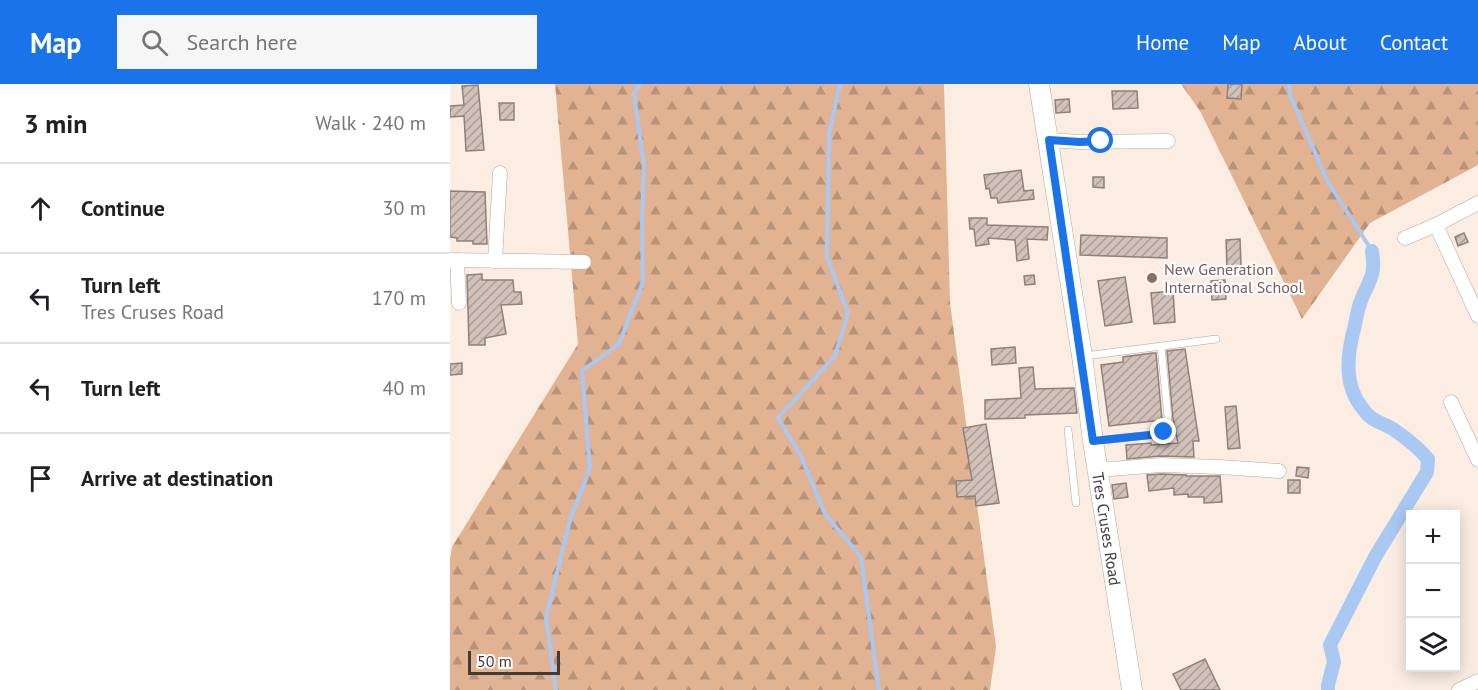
<!DOCTYPE html>
<html lang="en">
<head>
<meta charset="utf-8">
<style>
  :root { --surface:#fff; --page:#f6f6f6; --text:#202124; --muted:#757577; --line:#e0e0e0; --accent:#1a73e8 }
  body { margin:0; font-family:"PT Sans",sans-serif; background:var(--page); color:var(--text) }
  .controls { position:absolute; right:18px; bottom:18px; display:grid; overflow:hidden; border-radius:0px; box-shadow:0 3px 15px #0003 }
  .controls button { width:54px; height:54px; display:grid; place-items:center; padding:0; border:0; border-bottom:2px solid var(--line); background:var(--surface); color:var(--text); font:30px sans-serif }
  .scale { position:absolute; left:18px; bottom:15px; width:92px; box-sizing:border-box; padding-left:6px; border:3px solid #403b37; border-top:0; font-size:16px; line-height:21px; white-space:nowrap; color:#403b37; -webkit-text-stroke:4px #fdfdfd; paint-order:stroke }
  .stop { position:absolute; width:18px; height:18px; margin:-14px; border:4px solid #1a73e8; border-radius:50%; background:#fff }
  .stop.end { background:#1a73e8; border-color:#fff; box-shadow:0 2px 6px #0008 }
  .list { margin:0; padding:0; list-style:none }
  h2 { display:flex; justify-content:space-between; align-items:center; height:78px; margin:0; padding:0 24px; font-size:26px }
  h2 small { font-size:20px; font-weight:400; color:var(--muted) }
  .list li { display:grid; grid-template-columns:39px 1fr auto; gap:18px; align-items:center; box-sizing:border-box; height:90px; padding:0 24px; border-top:2px solid var(--line) }
  .list b { display:block; font-size:22px; white-space:nowrap }
  .list p { margin:0; font-size:20px; white-space:nowrap; color:var(--muted) }
  .list em { font-size:20px; font-style:normal; color:var(--muted) }
  .icon { flex:none; width:33px; height:33px; fill:none; stroke:currentColor; stroke-width:2; stroke-linecap:round; stroke-linejoin:round }
  .map { position:relative; flex:none; width:1028px; height:606px; overflow:hidden }
  header { display:flex; align-items:center; gap:36px; box-sizing:border-box; height:84px; padding:0 30px; background:var(--accent); color:#fff }
  header strong { font-size:28px }
  nav { display:flex; gap:33px; margin-inline-start:auto; font-size:21px }
  .search { width:420px; height:54px; background:var(--page); display:flex; align-items:center; gap:15px; box-sizing:border-box; padding:0 21px; border-radius:0px; color:var(--muted); font-size:22px }
  main { display:flex }
  aside { flex:1; background:var(--surface) }
  .map>svg:first-child { display:block }
  .forest { fill:url(#forest-firs) }
  .lines { fill:none; stroke-linecap:round; stroke-linejoin:round }
  .stream { stroke:#a9c9f3; stroke-width:4 }
  .canal { stroke:#a9c9f3; stroke-width:14 }
  .building { fill:url(#building-hatch); stroke:#8f8179; stroke-width:1.5 }
  .service-casing { stroke:#b4a69c; stroke-width:8 }
  .minor-casing { stroke:#b4a69c; stroke-width:15 }
  .secondary-casing { stroke:#b4a69c; stroke-width:21 }
  .service { stroke:#fff; stroke-width:7 }
  .minor { stroke:#fff; stroke-width:14 }
  .secondary { stroke:#fff; stroke-width:20 }
  .route { stroke:#1a73e8; stroke-width:8 }
  .education-dot { fill:#8d6e63; stroke:#fdfdfd; stroke-width:2 }
  .labels { text-anchor:middle; stroke-width:4.5; stroke-linejoin:round; paint-order:stroke }
  .education-label { font-size:16px; fill:#785e54; stroke:#fdfdfd; text-anchor:start }
  .street-label { font-size:16px; fill:#403b37; stroke:#fdfdfd }
</style>
</head>
<body>
<header>
<strong>Map</strong>
<div class="search"><svg class="icon" aria-label="search" viewBox="0 0 24 24"><circle cx="10" cy="10" r="6"/><path d="M15 15l6 6"/></svg>Search here</div>
<nav><a>Home</a><a>Map</a><a>About</a><a>Contact</a></nav>
</header>
<main>
<aside>
<h2>3 min<small>Walk · 240 m</small></h2>
<ul class="list">
<li><svg class="icon" aria-label="ahead" viewBox="0 0 24 24"><path d="M12 20V5M6 11l6-6 6 6"/></svg><div><b>Continue</b></div><em>30 m</em></li>
<li><svg class="icon" aria-label="left" viewBox="0 0 24 24"><path d="M17 20v-9H6M10 6l-5 5 5 5"/></svg><div><b>Turn left</b><p>Tres Cruses Road</p></div><em>170 m</em></li>
<li><svg class="icon" aria-label="left" viewBox="0 0 24 24"><path d="M17 20v-9H6M10 6l-5 5 5 5"/></svg><div><b>Turn left</b></div><em>40 m</em></li>
<li><svg class="icon" aria-label="arrive" viewBox="0 0 24 24"><path d="M6 21V4h12l-3 4 3 4H6"/></svg><div><b>Arrive at destination</b></div></li>
</ul>
</aside>
<div class="map">
<svg width="1028" height="606" viewBox="0 0 1028 606">
  <defs>
    <pattern id="forest-firs" width="22" height="20" patternUnits="userSpaceOnUse" patternTransform="scale(1.5)"><rect width="22" height="20" fill="#e1b393"/><path d="M5 1l3.5 6h-7zM16 11l3.5 6h-7z" fill="#b89379"/></pattern>
    <pattern id="building-hatch" width="6" height="6" patternUnits="userSpaceOnUse" patternTransform="scale(1.5)"><rect width="6" height="6" fill="#d1c1b9"/><path d="M-1 1l2-2M0 6l6-6M5 7l2-2" fill="none" stroke="#ab9e97"/></pattern>
  </defs>
  <rect width="100%" height="100%" fill="#fbede2"/>
  <g class="forest">
    <polygon points="105,0 494,0 500,219 546,563 540,606 0,606 0,475 2,463 128,260"/>
    <polygon points="731,0 1028,0 1028,81 920,139 852,235 750,27"/>
  </g>
  <g class="lines">
    <g class="stream">
      <polyline points="390,0 379,50 377,173 398,229 385,272 328,334 351,372 375,430 411,473 429,606"/>
      <polyline points="839,0 840,11 878,98 922,167"/>
      <polyline points="106,606 96,534 120,436 140,384 132,287 169,260 193,198 192,137 194,82 184,10 190,0"/>
    </g>
    <path class="canal" d="M878,606V601L884,578L880,561L925,473L977,388L978,375C968,363 956,354 943,345C930,337 923,339 913,325C893,301 897,270 905,241C906,234 908,226 910,219C919,195 926,194 922,167"/>
  </g>
  <g class="building">
    <polygon points="778,0 792,0 791,15 777,14"/>
    <polygon points="28,1 34,66 16,67 14,32 0,33 0,22 14,21 12,2"/>
    <polygon points="662,7 687,7 688,24 663,25"/>
    <polygon points="619,15 620,28 606,29 605,16"/>
    <polygon points="49,19 64,19 64,36 50,36"/>
    <polygon points="571,86 574,107 583,106 584,115 548,119 547,114 541,114 539,104 536,105 534,91"/>
    <polygon points="643,93 654,93 654,104 643,103"/>
    <polygon points="0,107 35,108 37,160 23,160 23,157 7,157 7,154 0,153"/>
    <polygon points="519,134 537,134 537,141 598,143 597,156 577,155 579,175 567,177 565,156 538,154 539,160 526,162 524,145 520,145"/>
    <polygon points="1014,149 1018,158 1008,162 1005,153"/>
    <polygon points="631,151 717,154 717,174 630,171"/>
    <polygon points="790,155 791,182 777,183 776,156"/>
    <polygon points="32,190 32,196 63,196 64,208 71,208 72,220 51,221 56,250 35,254 35,261 19,261 17,191"/>
    <polygon points="584,191 585,200 575,201 574,192"/>
    <polygon points="675,193 682,238 655,242 648,197"/>
    <polygon points="775,196 776,215 762,216 761,197"/>
    <polygon points="723,207 725,238 704,240 701,209"/>
    <polygon points="565,263 566,279 542,281 541,265"/>
    <polygon points="735,265 749,357 743,357 744,373 710,372 677,375 676,361 701,359 701,361 728,359 723,335 717,267"/>
    <polygon points="703,269 706,269 712,336 659,342 651,281 673,278 673,273"/>
    <polygon points="12,279 12,290 0,291 0,280"/>
    <polygon points="583,283 585,305 624,304 627,329 575,331 575,334 535,335 535,316 571,314 569,284"/>
    <polygon points="786,322 790,364 778,365 775,323"/>
    <polygon points="536,340 549,419 526,422 525,412 507,413 506,397 522,396 513,344"/>
    <polygon points="847,383 859,384 858,394 846,392"/>
    <polygon points="711,390 736,391 736,392 770,392 772,418 754,419 754,413 738,413 738,410 724,411 724,404 699,407 697,391"/>
    <rect x="838" y="396" width="12" height="13"/>
    <polygon points="676,399 678,413 664,415 662,401"/>
    <polygon points="755,575 770,606 731,606 723,590"/>
  </g>
  <g class="lines">
    <g class="service-casing">
      <g id="service">
        <polyline points="635,272 766,255"/>
        <polyline points="618,346 626,419"/>
        <path d="M645,357L709,350C716,346 717,341 718,333L711,263"/>
      </g>
    </g>
    <g class="minor-casing">
      <g id="minor">
        <polyline points="599,56 630,58 718,57"/>
        <polyline points="986,141 1028,232"/>
        <polyline points="955,154 986,141 1028,119"/>
        <polyline points="0,176 134,178"/>
        <polyline points="7,176 9,219"/>
        <polyline points="45,177 50,89"/>
        <polyline points="1001,318 1028,376"/>
        <polyline points="648,386 711,381 770,383 829,387"/>
        <polyline points="1009,606 1028,597"/>
      </g>
    </g>
    <g class="secondary-casing">
      <g id="secondary">
        <path id="s1" d="M589,0L632,272L643,357L682,606"/>
      </g>
    </g>
    <use href="#service" class="service"/>
    <use href="#minor" class="minor"/>
    <use href="#secondary" class="secondary"/>
  </g>
  <g class="lines">
    <path class="route" d="M651,57L630,58L599,56C613,156 629,257 643,357L710,350L714,348"/>
  </g>
  <circle class="education-dot" cx="702" cy="194" r="6"/>
  <g class="labels">
    <g class="education-label">
      <text x="714" y="191">New Generation<tspan x="714" dy="18">International School</tspan></text>
    </g>
    <g class="street-label">
      <text dy="6" stroke="none"><textPath href="#s1" startOffset="450">Tres Cruses Road</textPath></text>
    </g>
  </g>
</svg>
<div class="controls">
<button>+</button>
<button>−</button>
<button><svg class="icon" aria-label="layers" viewBox="0 0 24 24"><path d="M12 4l9 5-9 5-9-5zM3 14l9 5 9-5"/></svg></button>
</div>
<div class="scale">50 m</div>
<div class="stop" style="left:651px;top:57px"></div>
<div class="stop end" style="left:714px;top:348px"></div>
</div>
</main>
</body>
</html>
